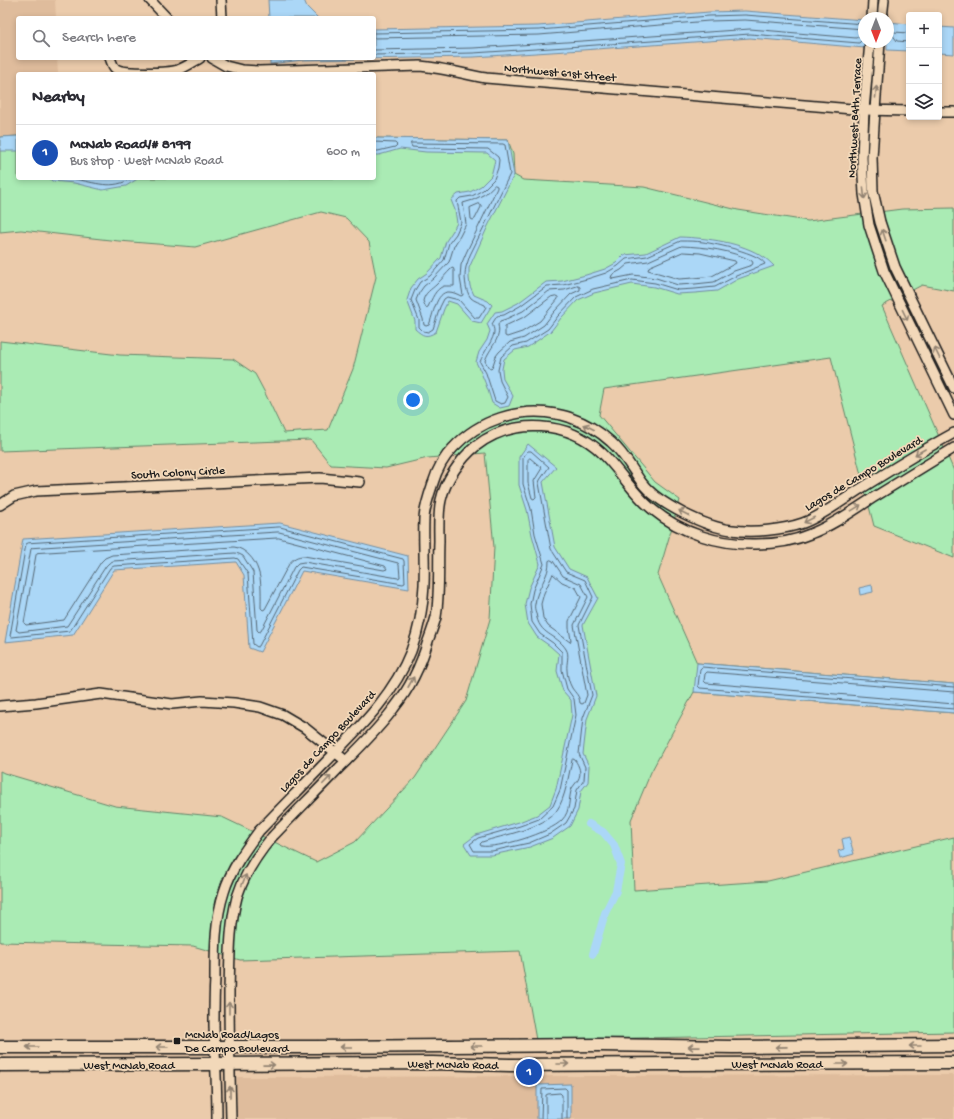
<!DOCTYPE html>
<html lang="en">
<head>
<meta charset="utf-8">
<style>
  :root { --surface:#fff; --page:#f2f2f3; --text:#2b2b33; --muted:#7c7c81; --line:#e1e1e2; --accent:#1c1c1c }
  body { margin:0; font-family:"Gochi Hand",sans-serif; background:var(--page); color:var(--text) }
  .controls { position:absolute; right:12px; top:12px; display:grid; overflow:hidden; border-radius:4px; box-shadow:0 2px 6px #0003 }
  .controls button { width:36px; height:36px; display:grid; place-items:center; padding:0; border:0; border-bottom:1px solid var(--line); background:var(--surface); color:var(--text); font:20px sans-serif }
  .compass { position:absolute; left:858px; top:12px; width:36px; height:36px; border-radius:50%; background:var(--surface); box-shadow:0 2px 6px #0003; rotate:180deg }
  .you { position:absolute; left:413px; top:400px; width:14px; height:14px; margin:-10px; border:3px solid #fff; border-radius:50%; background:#1a73e8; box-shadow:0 0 0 6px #1a73e833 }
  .badge { display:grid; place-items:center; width:26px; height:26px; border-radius:50%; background:var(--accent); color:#fff; font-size:13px; font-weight:700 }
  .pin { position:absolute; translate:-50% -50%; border:2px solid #fff; box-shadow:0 1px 4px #0006 }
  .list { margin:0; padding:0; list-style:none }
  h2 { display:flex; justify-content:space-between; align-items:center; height:52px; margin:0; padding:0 16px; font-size:17px }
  h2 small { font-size:13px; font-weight:400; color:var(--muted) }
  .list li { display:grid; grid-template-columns:26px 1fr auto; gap:12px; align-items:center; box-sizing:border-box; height:56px; padding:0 16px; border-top:1px solid var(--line) }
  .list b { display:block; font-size:15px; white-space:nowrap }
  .list p { margin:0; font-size:13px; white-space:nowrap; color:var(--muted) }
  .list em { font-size:13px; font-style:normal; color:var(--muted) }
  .icon { flex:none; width:22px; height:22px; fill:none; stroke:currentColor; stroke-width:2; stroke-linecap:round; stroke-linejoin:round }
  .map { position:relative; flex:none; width:954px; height:1119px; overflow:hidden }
  .search { position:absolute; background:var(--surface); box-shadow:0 2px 6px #0003; left:16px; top:16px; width:360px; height:44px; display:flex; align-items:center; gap:10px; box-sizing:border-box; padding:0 14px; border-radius:4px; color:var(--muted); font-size:15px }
  .panel { position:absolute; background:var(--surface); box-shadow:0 2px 6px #0003; left:16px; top:72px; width:360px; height:108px; border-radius:4px }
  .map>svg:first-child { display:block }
  .built { fill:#dfbc9c }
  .green { fill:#aaebb4; stroke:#638468 }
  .water { fill:#abd7f7; stroke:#728c9f }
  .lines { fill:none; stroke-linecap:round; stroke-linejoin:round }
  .shore { stroke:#556774; stroke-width:1 }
  .canal { stroke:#abd7f7; stroke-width:8 }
  .minor-casing { stroke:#1c1c1c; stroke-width:12 }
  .major-casing { stroke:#1c1c1c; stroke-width:15 }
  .minor { stroke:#f2d8b9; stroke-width:9 }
  .major { stroke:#f2d8b9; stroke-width:12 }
  .oneway { stroke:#928372 }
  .poi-dot { fill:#1c1c1c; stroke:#f2d8b9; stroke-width:1.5 }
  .labels { text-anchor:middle; stroke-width:3.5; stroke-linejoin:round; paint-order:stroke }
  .street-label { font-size:12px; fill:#1c1c1c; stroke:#f2d8b9 }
  .poi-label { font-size:12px; fill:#1c1c1c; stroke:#f2d8b9; text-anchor:start }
</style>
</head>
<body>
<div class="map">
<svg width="954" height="1119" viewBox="0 0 954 1119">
  <rect width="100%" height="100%" fill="#ebcbab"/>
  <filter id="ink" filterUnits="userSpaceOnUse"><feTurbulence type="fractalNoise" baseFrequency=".025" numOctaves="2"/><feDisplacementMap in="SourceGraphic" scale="8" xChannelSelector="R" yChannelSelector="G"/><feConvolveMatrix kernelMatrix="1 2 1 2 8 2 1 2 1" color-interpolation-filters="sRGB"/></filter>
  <g filter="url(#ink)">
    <g class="built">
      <polygon points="0,0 55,0 56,18 18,18 18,58 57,58 58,74 18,74 18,136 0,137"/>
      <polygon points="954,1075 954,1119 237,1119 237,1077"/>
    </g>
    <polygon class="green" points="18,136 18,178 374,178 374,138 508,140 513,154 514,175 523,180 644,187 738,210 808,221 902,209 954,208 954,291 922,285 882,306 954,471 954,558 874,526 831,357 604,389 599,415 655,482 680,500 658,575 697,663 954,684 954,713 694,692 651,772 631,820 634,890 768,881 954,837 954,1032 536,1040 520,951 240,960 193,946 0,942 0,771 4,773 115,806 222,817 316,862 355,842 415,778 466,701 490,619 494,547 485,453 428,458 386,468 331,465 311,440 0,451 0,341 120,355 233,359 255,374 264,391 284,433 328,430 353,369 376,277 369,242 346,218 321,212 195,247 119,241 21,230 0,232 0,137"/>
    <g class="water">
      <polygon points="268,0 304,0 307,7 318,18 269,18"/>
      <polygon points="745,11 864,20 865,48 750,38 582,50 474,57 303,60 270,64 270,58 374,58 374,29 538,26 709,12"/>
      <polygon points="889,22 909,24 909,51 887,50 887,42 888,42"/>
      <polygon points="939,27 954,28 954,54 939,53"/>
      <polygon points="18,136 18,151 0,151 0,137"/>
      <path d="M374,138L508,140L514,175L488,226L469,268V278L470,286L474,295L488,301L492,305L481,323L472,321L457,304L448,301L444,309L436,332C426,338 423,336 415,329V321L407,300L411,288L418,279L427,273L441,258L446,241L452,232L457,223L455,210L451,200L458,194L470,192L481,186L491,176L495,160L487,153L426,152L400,149L379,155H374Z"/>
      <polygon points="49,178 139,178 126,186 103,190 74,183 52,181"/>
      <path d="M680,237C707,238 742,242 765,258C768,260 771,263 774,266L738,279L717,291L695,293L677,294L654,287L632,284L594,293L578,300L561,318L551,331L528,347L515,350L504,359L502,369L503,379L513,396L509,406L500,408L492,403C488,389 483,376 476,362L479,352L487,340L490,331L487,324L495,312L502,311L518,303L546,282L562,281L586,275L605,269L616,263L624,255L646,253Z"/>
      <polygon points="528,444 556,467 543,482 555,547 569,569 587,577 598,598 583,625 596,696 587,719 583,754 589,766 588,782 581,791 578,810 570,826 553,838 530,847 492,855 471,855 464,844 476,835 519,822 537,815 550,805 556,789 572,715 571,700 563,691 557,671 559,654 550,646 537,637 528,623 525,604 529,588 540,564 532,535 527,510 519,485 519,457"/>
      <polygon points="280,523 408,556 409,589 302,571 260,652 249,648 244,575 236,562 114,570 73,635 5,642 23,539"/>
      <polygon points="872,585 873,592 860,595 859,588"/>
      <polygon points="697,663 954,684 954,713 694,692"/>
      <polygon points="849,837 854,854 840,858 838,851 844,849 842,839"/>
      <polygon points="571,1084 571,1119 537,1119 537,1085"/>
    </g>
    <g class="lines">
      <g class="shore">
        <polyline points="374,33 539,30 709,16 745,15 864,24"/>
        <polyline points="909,33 894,32 892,34 897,41 909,42"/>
        <polyline points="374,38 539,35 709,21 745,20 864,29"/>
        <polyline points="374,50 473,48 582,41 750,29 856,38 864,33"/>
        <polyline points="374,55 473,53 582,46 750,34 859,43 864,38"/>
        <polyline points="374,142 395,143 397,145 395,147 378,151 374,151"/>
        <path d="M411,143L503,144L505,145L510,174L470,255C469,259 467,263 466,267C464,275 465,291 471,298C474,301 481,303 485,305L486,307L479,318H475L459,300L447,297L444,299L440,307L433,329L428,332L423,331L419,327V320L411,300L415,290L420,282L430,276L444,260L449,243L456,234L460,225L461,222L457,201L460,198L472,196L483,190L494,179L498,168L499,160L498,157L488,149L426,148L412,147L411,145Z"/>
        <path d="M58,178C63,178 68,179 74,179C95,182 112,191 132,178"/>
        <path d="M495,185L497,186V188L466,253L461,265L460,278L463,295L461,296C457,294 453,292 449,292C436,291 433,316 429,325L426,326L424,325L423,319L416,300L419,293L424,286L433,279L449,262L454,246L460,236L466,224L463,203L473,200L485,194Z"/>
        <polygon points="479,204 481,205 481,207 475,219 473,220 471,219 470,208"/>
        <path d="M681,241C688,241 696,241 703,242C716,244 760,253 765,264L736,276L715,287L695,289L678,290L655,283L632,280L593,289L576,297L558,316L548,329L526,343L513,346L501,357L498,370L500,381L508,397L505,403L501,404L495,401L486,373L480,362C483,353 495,338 494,331C494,329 493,326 492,324L497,316L504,315L520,306L547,286L563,285L587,279L606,273L618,266L626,259L647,256Z"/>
        <path d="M682,246C705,247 731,250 752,261L753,263L752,265L734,271L714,282L695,284L678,285L656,278L633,275L613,279L611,278L612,275L621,270L628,264L648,261Z"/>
        <polygon points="683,252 700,253 735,261 736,263 712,276 694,278 679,279 648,270 649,267"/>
        <path d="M451,269L453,268L454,270V286C451,286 448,286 444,286C435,289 432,299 428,307L426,308L423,301C425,292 431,290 437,284C442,279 446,274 451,269Z"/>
        <path d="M578,286L580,287V290L571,294L554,312L544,325L524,338L510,342L499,352L496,356L492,368L491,369L489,368L485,361C489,348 502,339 498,325L500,321L506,319L523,311L549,291L564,290Z"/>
        <polygon points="556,296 558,297 558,299 540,321 522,332 507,337 505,336 505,326 526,316 551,297"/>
        <polygon points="528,451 531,451 549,467 540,480 539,483 551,549 566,572 585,580 593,597 579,625 592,695 583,718 579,754 585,767 584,780 577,790 574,809 566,823 550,834 529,843 492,851 474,851 470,844 478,838 520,826 539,819 553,806 560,790 576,715 574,699 567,689 562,670 562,652 553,643 540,634 532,622 530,604 533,590 544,564 535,534 531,509 523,484 523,458"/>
        <polygon points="530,458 542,468 534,481 536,497 534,499 532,498 528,483 528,460"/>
        <polygon points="280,527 403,559 404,561 405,583 403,584 301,567 298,570 259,646 257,647 253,644 248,574 238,559 235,558 114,566 110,568 70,631 12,637 10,636 26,544 28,543"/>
        <polygon points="279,532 398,563 399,565 400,577 398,578 304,562 298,563 294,567 261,631 259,632 257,630 253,572 243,556 239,554 235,553 113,561 109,563 106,566 67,626 19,632 16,630 31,549 32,548"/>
        <path d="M279,538L385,566L387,569L384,570L304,556C298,556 293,558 289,564L265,609L263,610L261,608C261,598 262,580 258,570C255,560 245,548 234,547L112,555L105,558L101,562L64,620L26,625L24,623L36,555L37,553Z"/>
        <path d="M551,560L553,561L563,576L581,584L588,597L574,625L587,695L584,703L582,704L580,703C579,695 576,694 572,688C569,683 567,675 567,670C566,663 570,655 566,649C556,633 539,636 536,613C535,610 534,607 535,604C536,589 550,576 549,561Z"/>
        <polygon points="553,574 562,582 576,588 581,597 569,621 569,628 571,640 570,642 548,626 543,618 541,604 544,593 552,576"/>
        <polyline points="954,687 702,667 700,669 698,686 700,688 954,709"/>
        <polyline points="954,692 707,672 705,674 704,681 706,683 954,704"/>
        <path d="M573,759L575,760C579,766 582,773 578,780C576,783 574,785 572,788C568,798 571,811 562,820C550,833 497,849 481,846L480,844L482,842C503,835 543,829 557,810C565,799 569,774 572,760Z"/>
        <polyline points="541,1119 542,1089 565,1088 567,1090 567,1119"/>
        <polyline points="546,1119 546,1095 548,1094 560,1093 562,1095 562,1119"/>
      </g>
      <polyline class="canal" points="589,824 603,832 614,845 621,864 616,891 605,913 593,954"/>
      <g class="minor-casing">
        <g id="minor">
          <polyline points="150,0 167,18"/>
          <polyline points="221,0 222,18"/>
          <polyline points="872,18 873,0"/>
          <polyline points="882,18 884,0"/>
          <polyline points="870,42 864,110 862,158 864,194 869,225 884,271 954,415"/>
          <polyline points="880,42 875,110 872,158 873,191 880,222 895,267 954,388"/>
          <path d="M110,58C112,62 112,66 116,69C123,74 169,73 178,70C186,67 193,62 200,58"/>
          <path d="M212,58L226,66L242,70L259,71L420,66C443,68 464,74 486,78L864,110L909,111"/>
          <polyline points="939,112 954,112"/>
          <polyline points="0,505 14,496 36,491 320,478 360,482"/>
          <polyline points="0,706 36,703 101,694 172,704 202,701 234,703 260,707 283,715 305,728 346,761"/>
          <path d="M217,1119C217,1087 215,1056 214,1025C214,1010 214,994 215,979C215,949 215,920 224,892C231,869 245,850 259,831C280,809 302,787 323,765C357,730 393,697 411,651C419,630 423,608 424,585C425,563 423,541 424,518C425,506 429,495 433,483C437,470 443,458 453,448C479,420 519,407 556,414C561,415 567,416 571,418C586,423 600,432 611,442C624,453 632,469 642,483C658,504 706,527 732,530C753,533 783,530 803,523C822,516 840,502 857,491C889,471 921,451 954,433"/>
          <path d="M231,1119C230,1076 229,1034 229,991C230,959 229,928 237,897C244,875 257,855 272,837C294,814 317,791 339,768C358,749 378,730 394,708C410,688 421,665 428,641C431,633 434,625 436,617C440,592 438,566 439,541C439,527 438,513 441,500C445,481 461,458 476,446C513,417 569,421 602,453C620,470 632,493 652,509C681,533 719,545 756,544C774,544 794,541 810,534C834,525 855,509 876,496C902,480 928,464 954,448"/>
        </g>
      </g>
      <g class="major-casing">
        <g id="major">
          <polyline points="0,1047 315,1047 600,1045 733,1047 954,1045"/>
          <polyline points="0,1065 432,1063 510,1065 676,1064 954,1063"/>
        </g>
      </g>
      <use href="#minor" class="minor"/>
      <use href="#major" class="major"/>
    </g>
    <defs><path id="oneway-shaft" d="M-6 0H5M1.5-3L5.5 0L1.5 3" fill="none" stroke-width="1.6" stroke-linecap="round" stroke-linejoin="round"/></defs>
    <g class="oneway">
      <use href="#oneway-shaft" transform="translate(876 92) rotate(-85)"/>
      <use href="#oneway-shaft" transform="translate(864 193) rotate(84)"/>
      <use href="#oneway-shaft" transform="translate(884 235) rotate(-108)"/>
      <use href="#oneway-shaft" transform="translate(905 315) rotate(64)"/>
      <use href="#oneway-shaft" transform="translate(937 353) rotate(-116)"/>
      <use href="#oneway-shaft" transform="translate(589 427) rotate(-153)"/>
      <use href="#oneway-shaft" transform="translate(920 452) rotate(150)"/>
      <use href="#oneway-shaft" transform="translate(856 508) rotate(-32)"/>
      <use href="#oneway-shaft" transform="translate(684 513) rotate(-153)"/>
      <use href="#oneway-shaft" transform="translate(809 520) rotate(153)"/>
      <use href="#oneway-shaft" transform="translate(411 682) rotate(-61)"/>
      <use href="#oneway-shaft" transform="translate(327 780) rotate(-46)"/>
      <use href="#oneway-shaft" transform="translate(244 880) rotate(-68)"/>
      <use href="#oneway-shaft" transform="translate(229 1008) rotate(-90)"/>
      <use href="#oneway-shaft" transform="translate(476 1046) rotate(180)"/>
      <use href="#oneway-shaft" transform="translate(915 1046) rotate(180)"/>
      <use href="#oneway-shaft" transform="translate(32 1047) rotate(180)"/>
      <use href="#oneway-shaft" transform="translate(162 1047) rotate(-180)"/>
      <use href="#oneway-shaft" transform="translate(346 1047) rotate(180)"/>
      <use href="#oneway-shaft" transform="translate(694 1047) rotate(-179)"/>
      <use href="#oneway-shaft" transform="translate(781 1047) rotate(179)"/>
      <use href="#oneway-shaft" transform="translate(563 1064)"/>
      <use href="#oneway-shaft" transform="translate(842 1064)"/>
      <use href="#oneway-shaft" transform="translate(269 1065) rotate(-1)"/>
      <use href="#oneway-shaft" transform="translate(230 1092) rotate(-91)"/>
    </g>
  </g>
  <rect class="poi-dot" x="173" y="1037" width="8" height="8" rx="2"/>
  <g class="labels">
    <g class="street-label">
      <text transform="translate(560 72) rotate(5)" y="4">Northwest 61st Street</text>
      <text transform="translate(854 118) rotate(-87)" y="4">Northwest 84th Terrace</text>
      <text transform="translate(178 472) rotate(-3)" y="4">South Colony Circle</text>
      <text transform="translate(863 473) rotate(-31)" y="4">Lagos de Campo Boulevard</text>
      <text transform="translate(327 741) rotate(-47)" y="4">Lagos de Campo Boulevard</text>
      <text transform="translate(453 1064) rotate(1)" y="4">West McNab Road</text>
      <text x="777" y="1068">West McNab Road</text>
      <text x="129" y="1069">West McNab Road</text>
    </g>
    <g class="poi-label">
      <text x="185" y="1038">McNab Road/Lagos<tspan x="185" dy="14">De Campo Boulevard</tspan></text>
    </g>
  </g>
</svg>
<div class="controls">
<button>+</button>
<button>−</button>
<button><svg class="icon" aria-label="layers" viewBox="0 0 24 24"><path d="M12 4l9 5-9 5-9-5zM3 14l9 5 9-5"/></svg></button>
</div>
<svg class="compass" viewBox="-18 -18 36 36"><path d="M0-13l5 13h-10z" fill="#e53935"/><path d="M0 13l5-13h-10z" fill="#7c7c81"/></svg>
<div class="you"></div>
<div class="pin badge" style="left:529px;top:1072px;background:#1a4fb4">1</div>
<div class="search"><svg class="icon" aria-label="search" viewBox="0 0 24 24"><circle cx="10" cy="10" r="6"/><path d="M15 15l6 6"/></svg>Search here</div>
<section class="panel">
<h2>Nearby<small></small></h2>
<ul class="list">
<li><span class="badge" style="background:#1a4fb4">1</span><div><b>McNab Road/# 8199</b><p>Bus stop · West McNab Road</p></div><em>600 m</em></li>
</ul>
</section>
</div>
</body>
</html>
